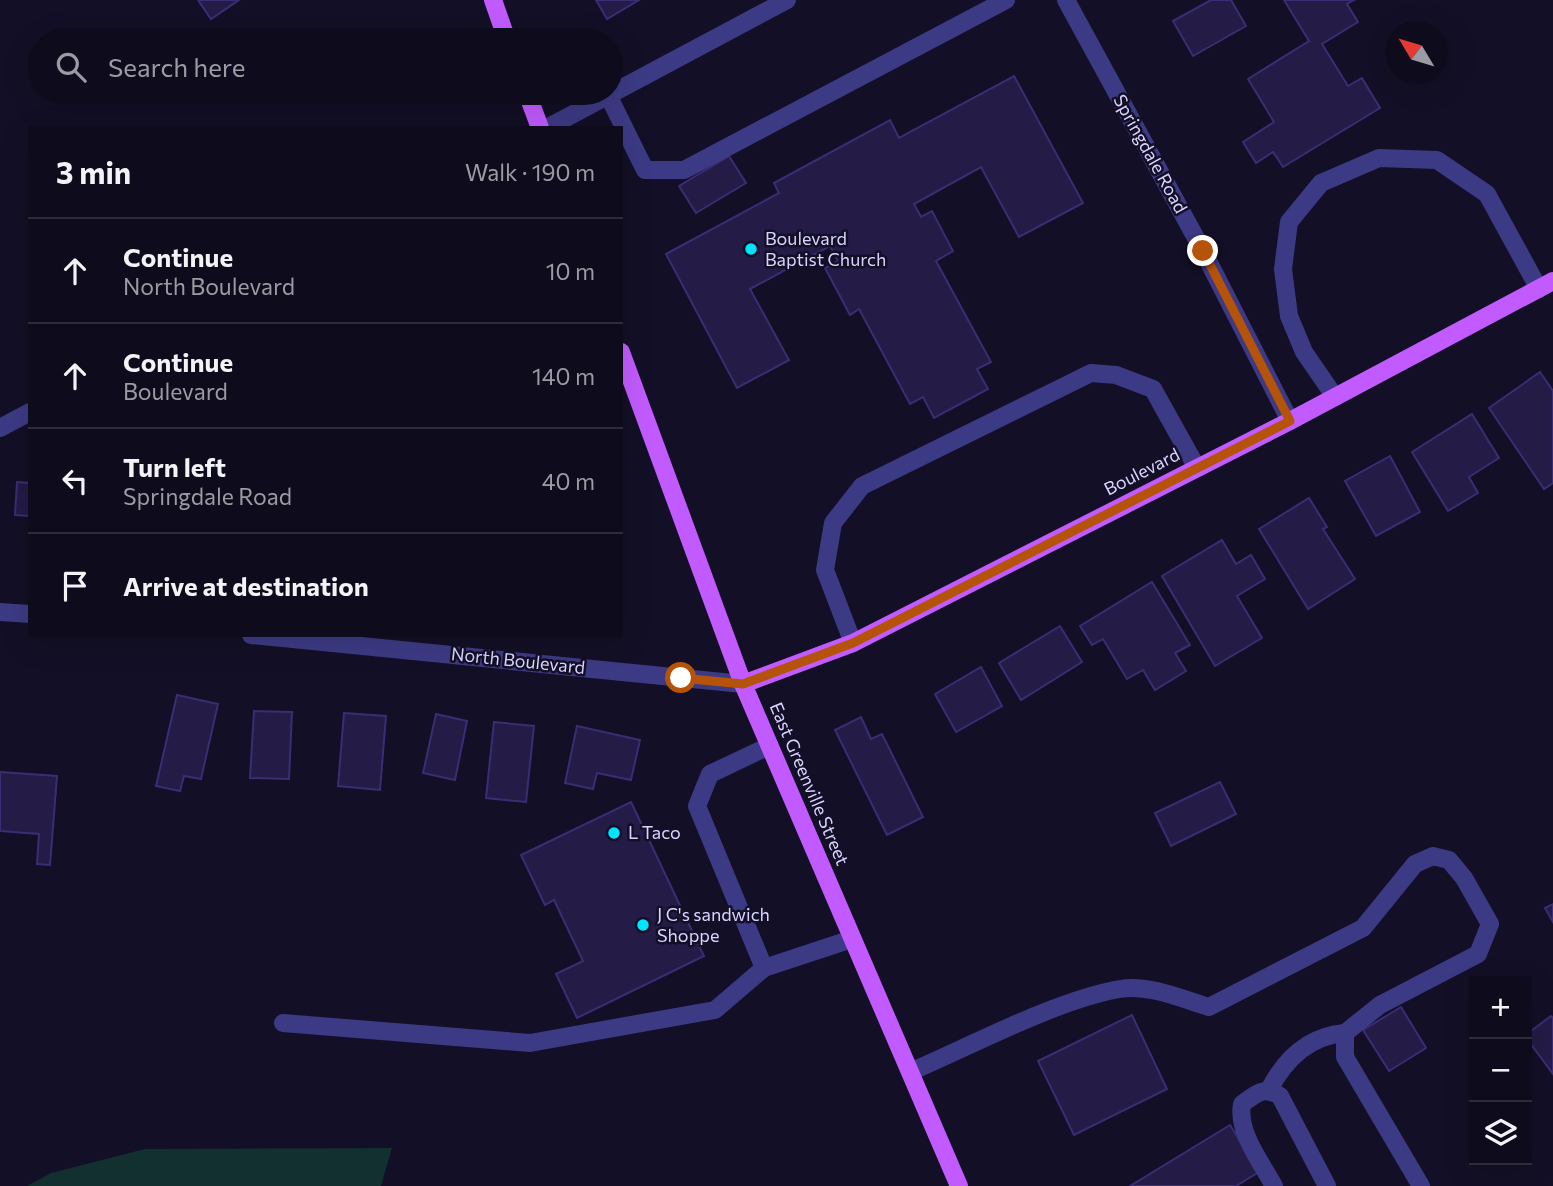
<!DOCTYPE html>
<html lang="en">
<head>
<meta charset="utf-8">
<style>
  :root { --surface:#0e0b1c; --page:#1c1929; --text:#f1f3f6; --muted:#9b9ba3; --line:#2e2b3b }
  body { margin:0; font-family:Commissioner,sans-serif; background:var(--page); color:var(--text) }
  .controls { position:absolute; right:21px; bottom:21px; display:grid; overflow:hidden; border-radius:0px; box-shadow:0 7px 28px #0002 }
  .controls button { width:63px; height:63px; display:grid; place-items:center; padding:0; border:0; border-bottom:2px solid var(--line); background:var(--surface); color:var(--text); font:35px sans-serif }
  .compass { position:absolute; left:1385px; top:21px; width:63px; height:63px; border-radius:50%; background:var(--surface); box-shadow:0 7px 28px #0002; rotate:308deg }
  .stop { position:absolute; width:21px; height:21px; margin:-16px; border:5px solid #b45309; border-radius:50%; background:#fff }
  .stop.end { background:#b45309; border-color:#fff; box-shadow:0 2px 7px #0008 }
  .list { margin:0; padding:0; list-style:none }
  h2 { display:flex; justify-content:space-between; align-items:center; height:91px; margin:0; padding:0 28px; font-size:30px }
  h2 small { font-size:23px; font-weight:400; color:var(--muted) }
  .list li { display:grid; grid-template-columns:46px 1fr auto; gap:21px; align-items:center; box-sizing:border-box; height:105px; padding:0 28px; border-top:2px solid var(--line) }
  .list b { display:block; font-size:26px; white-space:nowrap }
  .list p { margin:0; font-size:23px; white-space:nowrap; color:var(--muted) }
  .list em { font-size:23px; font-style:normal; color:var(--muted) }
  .icon { flex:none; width:38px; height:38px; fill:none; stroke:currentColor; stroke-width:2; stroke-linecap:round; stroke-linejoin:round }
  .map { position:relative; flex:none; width:1553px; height:1186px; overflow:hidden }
  .search { position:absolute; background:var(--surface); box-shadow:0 7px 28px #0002; left:28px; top:28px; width:595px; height:77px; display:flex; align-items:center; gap:18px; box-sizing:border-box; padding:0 24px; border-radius:38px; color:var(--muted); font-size:26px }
  .panel { position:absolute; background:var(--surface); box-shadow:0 7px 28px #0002; left:28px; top:126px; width:595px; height:511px; border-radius:0px }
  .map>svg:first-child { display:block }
  .pitch { fill:#12302f }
  .building { fill:#241b47; stroke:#3b2d73; stroke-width:2 }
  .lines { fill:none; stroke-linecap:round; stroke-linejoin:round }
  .minor { stroke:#3d3a85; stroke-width:18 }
  .major { stroke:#c25bff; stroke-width:18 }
  .route { stroke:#b45309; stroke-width:9 }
  .poi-dot { fill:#00e5ff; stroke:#130f26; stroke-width:2.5 }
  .labels { text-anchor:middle; stroke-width:5; stroke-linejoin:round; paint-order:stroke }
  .street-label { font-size:18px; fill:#d9d4ff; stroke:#130f26 }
  .poi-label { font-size:18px; fill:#d9d4ff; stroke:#130f26; text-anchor:start }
</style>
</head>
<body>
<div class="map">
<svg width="1553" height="1186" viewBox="0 0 1553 1186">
  <rect width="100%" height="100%" fill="#130f26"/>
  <polygon class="pitch" points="392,1148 381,1186 27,1186 51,1173 145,1149"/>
  <g class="building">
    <polygon points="198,0 239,0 211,19"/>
    <polygon points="596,0 639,0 607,19"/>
    <polygon points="1211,0 1231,0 1246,26 1193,56 1173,21"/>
    <polygon points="1284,0 1354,0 1347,4 1358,22 1322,44 1348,86 1362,78 1380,108 1283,167 1273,152 1256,163 1243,142 1274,122 1248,79 1309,41"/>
    <polygon points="1014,76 1083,203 1019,237 981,167 914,204 921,217 932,211 953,251 936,261 991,362 977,369 988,389 934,418 923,397 910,404 859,309 850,315 825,268 838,261 830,246 750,289 789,360 737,388 666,254 779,193 774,183 890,120 899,138"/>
    <polygon points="729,156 746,183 696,213 679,186"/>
    <polygon points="1540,372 1553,391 1553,483 1544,489 1489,408"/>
    <polygon points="1472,414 1499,458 1469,477 1478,493 1448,511 1412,452"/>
    <polygon points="1390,456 1420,512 1376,536 1345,481"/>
    <polygon points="17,482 30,483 30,516 15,515"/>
    <polygon points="1309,498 1327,527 1323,529 1355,579 1308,609 1259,529"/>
    <polygon points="1222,540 1236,564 1251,555 1265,579 1237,596 1262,638 1215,666 1162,576"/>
    <polygon points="1152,582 1190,645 1175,653 1186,671 1155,690 1143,670 1127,679 1103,639 1092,645 1080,626"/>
    <polygon points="1060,626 1082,662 1021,700 999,663"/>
    <polygon points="981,667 1002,706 956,732 935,694"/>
    <polygon points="177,695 218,704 201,779 184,776 180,791 156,786"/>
    <polygon points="254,711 292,712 289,779 250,778"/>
    <polygon points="344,713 386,716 380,790 338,786"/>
    <polygon points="436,714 467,721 455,780 423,773"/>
    <polygon points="861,717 871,739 882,734 923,817 887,835 835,730"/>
    <polygon points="494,722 534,726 526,802 486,798"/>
    <polygon points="577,726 640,740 631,780 597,773 593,789 565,783"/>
    <polygon points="0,772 57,776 50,865 37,864 39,834 0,831"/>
    <polygon points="1220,782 1236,814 1171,846 1155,813"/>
    <polygon points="631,802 704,956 577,1018 556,974 583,961 554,900 545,905 521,855"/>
    <polygon points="1553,904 1553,922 1545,908"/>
    <polygon points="1401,1007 1426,1048 1389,1071 1363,1030"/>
    <polygon points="1132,1015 1167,1089 1074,1135 1038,1061"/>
    <polygon points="1551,1016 1553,1018 1553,1074 1527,1039 1527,1034"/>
    <polygon points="1230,1125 1259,1172 1236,1186 1130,1186"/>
  </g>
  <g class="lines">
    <g class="minor">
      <polyline points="1066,0 1203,251 1290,421"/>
      <polyline points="609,97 645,170 684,170 1006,0"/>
      <polyline points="547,128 787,0"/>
      <polyline points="1335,397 1304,352 1289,316 1283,269 1289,222 1321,183 1379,158 1437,160 1487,194 1539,289"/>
      <polyline points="0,428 30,412"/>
      <polyline points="0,612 30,614"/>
      <polyline points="251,635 743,684"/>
      <polyline points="853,643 825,570 833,523 862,486 1091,373 1116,375 1153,389 1197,468"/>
      <polyline points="764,968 697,806 710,774 769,746"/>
      <polyline points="283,1023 530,1043 715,1010 764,968 852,939"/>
      <path d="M910,1072C971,1046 1056,1000 1120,989C1149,984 1182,999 1209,1007L1363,928L1415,864L1433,856L1449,860L1464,878L1490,924L1478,954L1380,1005L1345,1033V1057L1421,1186"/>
      <path d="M1269,1090C1285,1059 1308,1036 1345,1033"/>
      <path d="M1274,1186C1261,1162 1237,1132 1242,1104C1257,1093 1263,1086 1280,1096L1327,1186"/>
    </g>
    <g class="major">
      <polyline points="493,0 507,40"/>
      <polyline points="527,93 540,128"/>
      <polyline points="621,352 743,684 959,1186"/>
      <polyline points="743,684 853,643 1290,421 1553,281"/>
    </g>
  </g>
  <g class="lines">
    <polyline class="route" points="681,678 743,684 853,643 1290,421 1203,251"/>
  </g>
  <g class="poi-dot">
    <circle cx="751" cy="249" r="7"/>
    <circle cx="614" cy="833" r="7"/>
    <circle cx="643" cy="925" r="7"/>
  </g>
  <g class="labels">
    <g class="street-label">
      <text transform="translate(1150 154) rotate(61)" y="6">Springdale Road</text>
      <text transform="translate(1142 472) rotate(-27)" y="6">Boulevard</text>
      <text transform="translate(518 661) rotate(6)" y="6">North Boulevard</text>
      <text transform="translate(809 784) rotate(67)" y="6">East Greenville Street</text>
    </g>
    <g class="poi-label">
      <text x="765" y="245">Boulevard<tspan x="765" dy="21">Baptist Church</tspan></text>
      <text x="628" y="839">L Taco</text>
      <text x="657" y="921">J C's sandwich<tspan x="657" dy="21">Shoppe</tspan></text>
    </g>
  </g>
</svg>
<div class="controls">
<button>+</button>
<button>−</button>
<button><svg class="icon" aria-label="layers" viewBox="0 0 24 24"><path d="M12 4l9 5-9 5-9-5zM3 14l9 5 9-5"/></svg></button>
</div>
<svg class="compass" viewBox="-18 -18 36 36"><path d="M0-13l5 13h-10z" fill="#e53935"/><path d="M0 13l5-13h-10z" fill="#9b9ba3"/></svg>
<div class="stop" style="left:681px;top:678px"></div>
<div class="stop end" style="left:1203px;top:251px"></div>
<div class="search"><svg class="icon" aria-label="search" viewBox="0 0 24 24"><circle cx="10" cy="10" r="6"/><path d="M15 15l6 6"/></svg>Search here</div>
<section class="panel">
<h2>3 min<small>Walk · 190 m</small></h2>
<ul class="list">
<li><svg class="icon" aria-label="ahead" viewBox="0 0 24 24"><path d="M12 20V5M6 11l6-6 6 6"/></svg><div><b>Continue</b><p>North Boulevard</p></div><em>10 m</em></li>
<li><svg class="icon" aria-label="ahead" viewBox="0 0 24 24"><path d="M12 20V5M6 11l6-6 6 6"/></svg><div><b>Continue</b><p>Boulevard</p></div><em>140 m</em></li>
<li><svg class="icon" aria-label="left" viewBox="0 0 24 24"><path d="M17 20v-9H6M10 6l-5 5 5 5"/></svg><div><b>Turn left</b><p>Springdale Road</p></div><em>40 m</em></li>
<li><svg class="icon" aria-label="arrive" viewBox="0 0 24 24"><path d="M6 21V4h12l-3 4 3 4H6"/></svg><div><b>Arrive at destination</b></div></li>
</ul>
</section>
</div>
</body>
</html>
